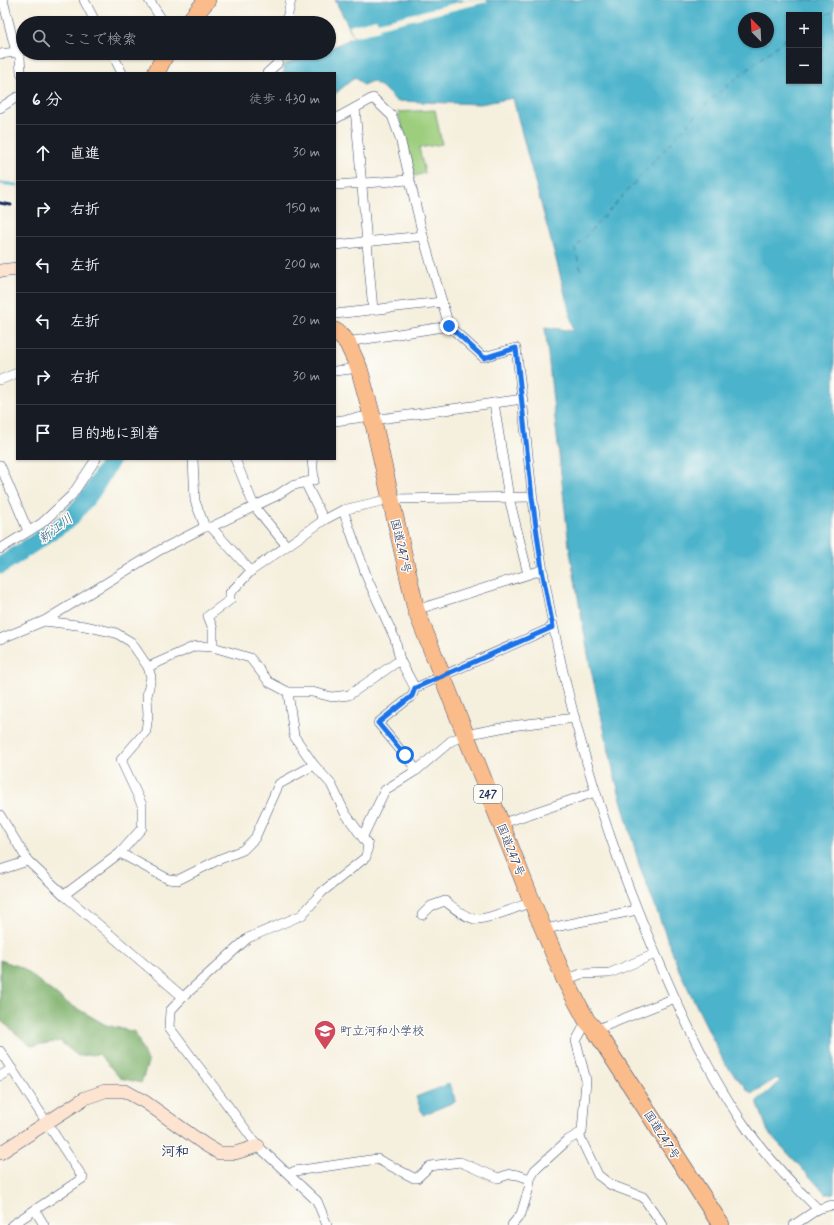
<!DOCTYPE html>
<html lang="ja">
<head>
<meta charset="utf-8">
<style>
  :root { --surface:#171b24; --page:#242831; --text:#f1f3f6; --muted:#9ea1a6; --line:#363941 }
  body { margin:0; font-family:Mynerve,"Klee One",sans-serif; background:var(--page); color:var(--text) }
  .controls { position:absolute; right:12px; top:12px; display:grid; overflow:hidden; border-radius:0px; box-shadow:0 1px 3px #0004 }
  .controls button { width:36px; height:36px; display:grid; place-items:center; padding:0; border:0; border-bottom:1px solid var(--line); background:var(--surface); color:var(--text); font:20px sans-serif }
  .compass { position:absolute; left:738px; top:12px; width:36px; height:36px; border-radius:50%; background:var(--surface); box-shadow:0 1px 3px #0004; rotate:336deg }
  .stop { position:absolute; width:12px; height:12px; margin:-9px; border:3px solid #1a73e8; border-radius:50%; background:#fff }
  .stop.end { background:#1a73e8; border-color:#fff; box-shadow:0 1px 4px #0008 }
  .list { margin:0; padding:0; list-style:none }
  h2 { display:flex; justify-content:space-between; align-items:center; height:52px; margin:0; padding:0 16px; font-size:17px }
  h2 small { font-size:13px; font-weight:400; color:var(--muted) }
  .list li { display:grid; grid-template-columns:26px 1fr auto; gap:12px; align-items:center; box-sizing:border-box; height:56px; padding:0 16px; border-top:1px solid var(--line) }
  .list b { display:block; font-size:15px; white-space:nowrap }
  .list em { font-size:13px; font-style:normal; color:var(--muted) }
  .icon { flex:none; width:22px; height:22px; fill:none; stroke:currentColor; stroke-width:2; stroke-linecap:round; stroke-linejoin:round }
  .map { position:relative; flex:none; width:834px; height:1225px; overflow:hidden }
  .search { position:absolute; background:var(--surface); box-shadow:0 1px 3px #0004; left:16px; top:16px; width:320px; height:44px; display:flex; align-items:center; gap:10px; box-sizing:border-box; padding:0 14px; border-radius:22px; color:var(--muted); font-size:15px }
  .panel { position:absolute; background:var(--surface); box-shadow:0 1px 3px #0004; left:16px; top:72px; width:320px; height:388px; border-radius:0px }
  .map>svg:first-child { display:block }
  .green { fill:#9dce7d; stroke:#5c7e6e }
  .forest { fill:#7eb16c; stroke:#4c7065 }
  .water { fill:#4cb3cb; stroke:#347194; fill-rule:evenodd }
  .pier { fill:#f5efdd }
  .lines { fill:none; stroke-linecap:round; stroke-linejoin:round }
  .stream { stroke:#4cb3cb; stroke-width:3 }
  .river { stroke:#4cb3cb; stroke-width:17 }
  .ferry { stroke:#2c5d84; stroke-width:1; stroke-dasharray:5 4; stroke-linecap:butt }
  .street-casing { stroke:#3c4c71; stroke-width:10 }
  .secondary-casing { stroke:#3c4c71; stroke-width:14 }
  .highway-casing { stroke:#3c4c71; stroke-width:18 }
  .street { stroke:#fff; stroke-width:9 }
  .secondary { stroke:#fde4d1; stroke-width:13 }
  .highway { stroke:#fabc8b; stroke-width:17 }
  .rail { stroke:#1b2f5e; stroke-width:3 }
  .route { stroke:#1a73e8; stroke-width:5 }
  .labels { text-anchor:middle; stroke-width:3; stroke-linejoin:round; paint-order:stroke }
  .shield { fill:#fdfcf7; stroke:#5f6c8c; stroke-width:1 }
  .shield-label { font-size:11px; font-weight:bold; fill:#1b2f5e }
  .street-label { font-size:12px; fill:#1b2f5e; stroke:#fdfcf7 }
  .poi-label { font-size:12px; fill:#1b2f5e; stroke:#fdfcf7; text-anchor:start }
  .water-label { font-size:13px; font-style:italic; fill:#2c5d84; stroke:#fdfcf7 }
  .quarter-label { font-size:14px; font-weight:bold; fill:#1b2f5e; stroke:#fdfcf7 }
</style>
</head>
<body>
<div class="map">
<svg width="834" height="1225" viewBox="0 0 834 1225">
  <rect width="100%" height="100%" fill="#fdfcf7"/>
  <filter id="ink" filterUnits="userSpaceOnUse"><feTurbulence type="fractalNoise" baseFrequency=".025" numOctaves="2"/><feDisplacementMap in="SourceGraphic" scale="8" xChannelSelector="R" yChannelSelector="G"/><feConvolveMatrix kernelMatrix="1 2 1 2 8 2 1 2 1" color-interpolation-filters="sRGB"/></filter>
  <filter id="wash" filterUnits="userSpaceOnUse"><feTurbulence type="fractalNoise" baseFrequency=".012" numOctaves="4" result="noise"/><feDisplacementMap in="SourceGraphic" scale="16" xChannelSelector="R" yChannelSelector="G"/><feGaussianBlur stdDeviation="0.9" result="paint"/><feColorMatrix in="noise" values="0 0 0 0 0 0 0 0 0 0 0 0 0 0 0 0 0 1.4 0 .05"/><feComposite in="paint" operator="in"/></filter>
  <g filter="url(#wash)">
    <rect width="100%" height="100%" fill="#f5efdd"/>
    <polygon class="green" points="435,110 442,144 419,148 425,173 415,176 398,112"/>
    <polygon class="forest" points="0,960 21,967 64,1001 106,1025 135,1032 148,1063 141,1083 120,1078 99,1054 78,1056 60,1041 31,1046 0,1020"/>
    <g class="water">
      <path d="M335,0H834V1194H826L768,1132L757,1101L780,1082L777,1078L751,1094L725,1064L679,970L639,864L614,774L590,665L569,546L545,327L574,331C556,253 532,176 513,98L480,104L396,101L382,87L372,81L363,85L355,77L335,94V73H282L285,71L282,66L311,53H329V49L354,37ZM789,15H819V81H789ZM744,18H768V42H744Z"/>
      <polygon points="449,1084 456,1101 423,1115 416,1097"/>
    </g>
    <polygon class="pier" points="467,0 486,0 487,2 379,28 380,31 354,37 349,26 376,19 378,22"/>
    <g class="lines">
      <polyline class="stream" points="0,183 17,185"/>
      <polyline class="river" points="0,566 69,520 92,492 112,459"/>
      <g class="ferry">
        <polyline points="819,18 834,11"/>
        <polyline points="581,270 575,248 710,100 789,36"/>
      </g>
    </g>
  </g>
  <g filter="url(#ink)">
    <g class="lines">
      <g class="street-casing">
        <g id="street">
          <polyline points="3,0 16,52 20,57 21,73"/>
          <polyline points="84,0 96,23"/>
          <polyline points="149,0 164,23"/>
          <polyline points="286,23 291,0"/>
          <polyline points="112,53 122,73"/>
          <polyline points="0,54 16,52"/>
          <polyline points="267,73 277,64 280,53"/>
          <polyline points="0,108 17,97"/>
          <polyline points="355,108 373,310"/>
          <path d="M335,119L373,98L392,116L400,138L423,236L449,326L483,357L516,348C526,422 530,497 543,571C566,709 607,845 664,973C687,1027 713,1081 747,1129C768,1158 792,1184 818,1209"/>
          <polyline points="335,185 409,180"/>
          <polyline points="335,245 423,236"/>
          <polyline points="335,314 442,302"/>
          <polyline points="347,342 449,326"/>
          <polyline points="335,371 359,368"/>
          <polyline points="0,380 17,373"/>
          <polyline points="494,403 509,498 528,574"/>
          <polyline points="373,420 523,399"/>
          <polyline points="335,421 372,416"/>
          <polyline points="193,459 195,501 205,527"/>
          <polyline points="235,459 254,506 286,545"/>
          <polyline points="0,465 28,531"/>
          <polyline points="305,482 324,520"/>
          <polyline points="343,510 368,580 395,639 400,660 415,688 412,696 378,723 417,770"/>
          <polyline points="211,527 276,496 291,486 314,480 312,459"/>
          <polyline points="0,549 42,523 72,495 96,459"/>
          <polyline points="416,610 542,570"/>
          <polyline points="44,621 85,626 116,633 131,642 148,667 151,677 147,696 148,715 146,731 121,760 142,805 142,828 120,853 64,895"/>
          <polyline points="0,639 44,621 160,550 205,527 211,527 251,571"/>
          <polyline points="213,647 213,629 208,616 230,600 230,593 251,571 324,520 343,510 390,499 532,497"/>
          <polyline points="148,667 195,646 213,647 250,658 269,682 288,692 312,692 332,697 349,695 400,660"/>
          <polyline points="415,688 553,627"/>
          <polyline points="288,692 294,736 314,765 331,784 345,813 368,845 366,857 322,892 302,915 248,938 183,997 170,1011 169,1027 258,1146 317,1201 327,1225"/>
          <polyline points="0,815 28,861 64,895 183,997"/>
          <polyline points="500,824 595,792"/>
          <polyline points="363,836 385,790 417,770 451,741 465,735 511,726 575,718"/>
          <polyline points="120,853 168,879 178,880 220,859 243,850 255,838 279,784 314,765"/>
          <polyline points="0,870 28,861"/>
          <path d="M422,915L431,906L445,901C454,908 463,916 474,919C485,921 520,906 532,902"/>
          <polyline points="544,931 550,928 637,910"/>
          <polyline points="565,980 581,974 610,973 655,954"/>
          <polyline points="595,1030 675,998"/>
          <polyline points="0,1051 83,1178 12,1225"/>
          <polyline points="0,1076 12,1069"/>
          <polyline points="579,1135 598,1175 611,1185 643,1197 663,1225"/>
          <polyline points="289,1174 295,1171 377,1159 414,1178 417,1178 430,1166 460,1162 498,1178 510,1174 518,1175 530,1179"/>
          <polyline points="35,1210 44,1225"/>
          <polyline points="512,1225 521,1214 529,1188 530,1179 535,1170 568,1140 582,1132 586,1080 576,1041 587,1021"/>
          <polyline points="794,1225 818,1209 832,1205 834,1206"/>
        </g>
      </g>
      <g class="secondary-casing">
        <g id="secondary">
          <polyline points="0,271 17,269"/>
          <polyline points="0,1153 85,1098 105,1091 125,1091 145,1102 204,1144 219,1153 235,1153 258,1146"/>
        </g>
      </g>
      <g class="highway-casing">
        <g id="highway">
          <polyline points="188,23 207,0"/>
          <polyline points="156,73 166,53"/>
          <polyline points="335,331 347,342 359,368 372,416 416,610 532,902 565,980 587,1021 595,1030 721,1225"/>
        </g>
      </g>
      <use href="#street" class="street"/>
      <use href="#secondary" class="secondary"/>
      <use href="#highway" class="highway"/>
      <polyline class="rail" points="0,203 11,205"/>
    </g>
  </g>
  <g class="lines" filter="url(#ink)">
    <polyline class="route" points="405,755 378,723 412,696 415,688 553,627 542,570 532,497 516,348 484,358 449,326"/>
  </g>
  <defs>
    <g id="school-pin" transform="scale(1.15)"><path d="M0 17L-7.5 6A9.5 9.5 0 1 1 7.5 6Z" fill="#d1495b" stroke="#fdfcf7"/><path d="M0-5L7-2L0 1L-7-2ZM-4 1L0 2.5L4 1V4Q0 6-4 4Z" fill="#fff"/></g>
  </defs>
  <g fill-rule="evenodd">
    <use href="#school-pin" x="325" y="1031"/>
  </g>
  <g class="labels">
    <rect class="shield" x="474" y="785" width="28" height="18" rx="3"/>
    <g class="shield-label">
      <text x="488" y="798">247</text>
    </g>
    <g class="street-label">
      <text transform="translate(401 546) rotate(77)" y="4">国道247号</text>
      <text transform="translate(511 850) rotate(68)" y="4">国道247号</text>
      <text transform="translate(662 1135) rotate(57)" y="4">国道247号</text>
    </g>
    <g class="poi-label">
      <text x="340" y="1035">町立河和小学校</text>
    </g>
    <g class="water-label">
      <text transform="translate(55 528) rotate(-37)" y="5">新江川</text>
    </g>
    <g class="quarter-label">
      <text x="175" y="1156">河和</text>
    </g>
  </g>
</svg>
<div class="controls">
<button>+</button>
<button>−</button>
</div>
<svg class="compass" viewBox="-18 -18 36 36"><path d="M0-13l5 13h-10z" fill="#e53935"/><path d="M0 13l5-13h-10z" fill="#9ea1a6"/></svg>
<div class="stop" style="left:405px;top:755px"></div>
<div class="stop end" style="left:449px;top:326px"></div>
<div class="search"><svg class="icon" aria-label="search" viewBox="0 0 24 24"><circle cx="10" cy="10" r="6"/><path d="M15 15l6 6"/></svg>ここで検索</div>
<section class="panel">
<h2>6 分<small>徒歩 · 430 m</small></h2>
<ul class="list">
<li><svg class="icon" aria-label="ahead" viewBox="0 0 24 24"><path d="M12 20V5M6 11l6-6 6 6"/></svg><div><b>直進</b></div><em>30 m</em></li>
<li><svg class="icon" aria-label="right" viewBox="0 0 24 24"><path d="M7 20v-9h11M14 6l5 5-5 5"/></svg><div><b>右折</b></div><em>150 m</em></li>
<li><svg class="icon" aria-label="left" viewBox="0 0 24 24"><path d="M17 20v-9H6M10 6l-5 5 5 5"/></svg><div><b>左折</b></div><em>200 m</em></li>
<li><svg class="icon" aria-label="left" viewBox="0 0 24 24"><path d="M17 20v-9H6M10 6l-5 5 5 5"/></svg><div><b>左折</b></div><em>20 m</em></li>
<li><svg class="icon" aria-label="right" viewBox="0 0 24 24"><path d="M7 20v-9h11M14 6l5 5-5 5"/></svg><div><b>右折</b></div><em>30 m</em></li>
<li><svg class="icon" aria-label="arrive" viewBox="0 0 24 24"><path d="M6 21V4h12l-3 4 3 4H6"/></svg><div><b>目的地に到着</b></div></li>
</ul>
</section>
</div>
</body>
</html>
